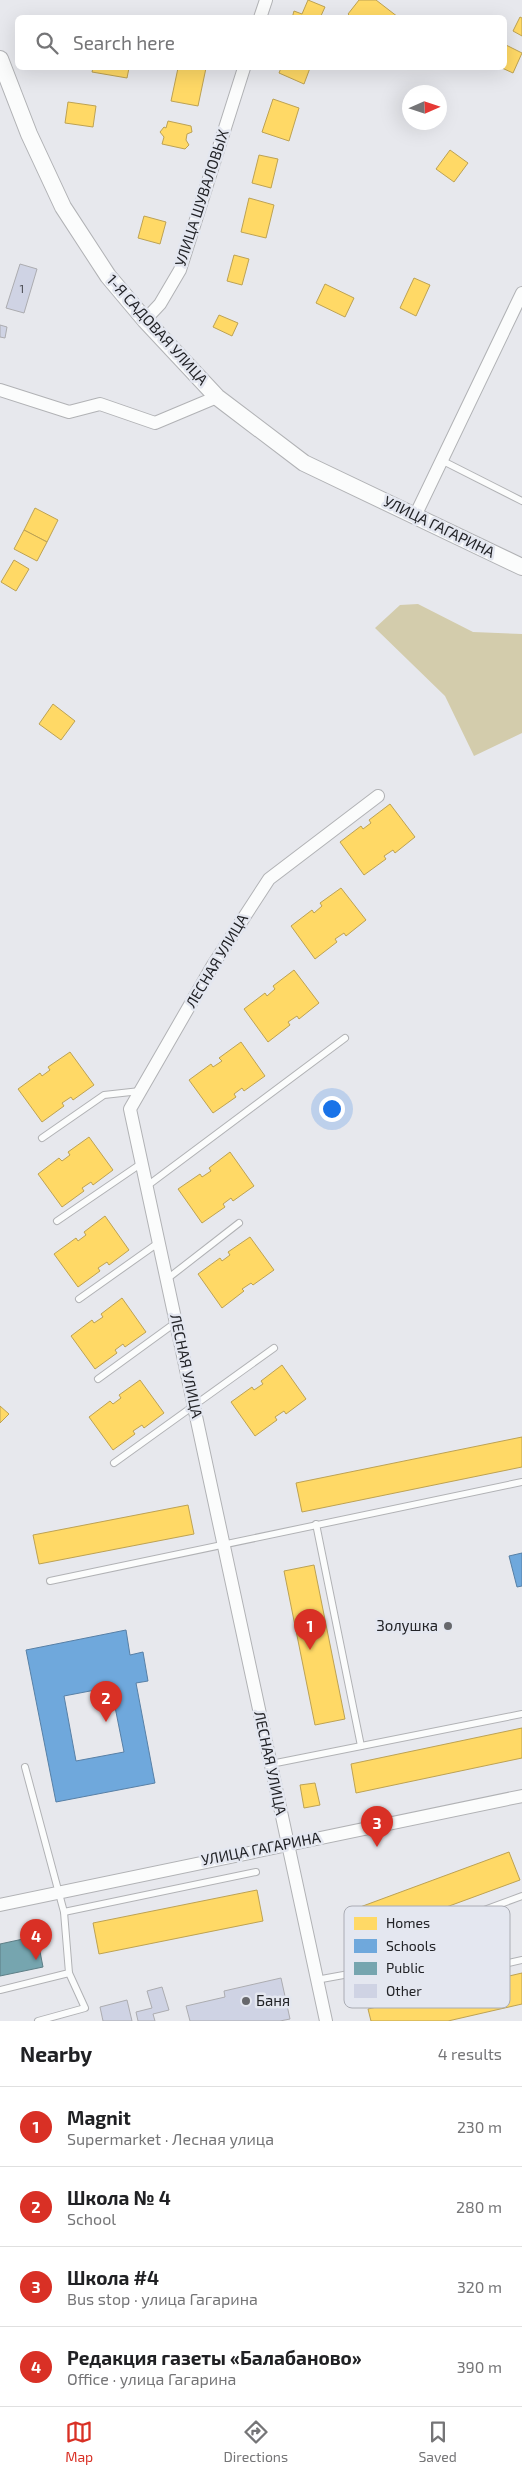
<!DOCTYPE html>
<html lang="en">
<head>
<meta charset="utf-8">
<style>
  :root { --surface:#fff; --page:#f2f2f2; --text:#202124; --muted:#757577; --line:#e0e0e0; --accent:#d93025 }
  body { margin:0; font-family:"Exo 2",sans-serif; background:var(--page); color:var(--text) }
  .compass { position:absolute; left:402px; top:85px; width:45px; height:45px; border-radius:50%; background:var(--surface); box-shadow:0 5px 20px #0002; rotate:87deg }
  .you { position:absolute; left:331px; top:1108px; width:18px; height:18px; margin:-12px; border:4px solid #fff; border-radius:50%; background:#1a73e8; box-shadow:0 0 0 8px #1a73e833 }
  .badge { display:grid; place-items:center; width:32px; height:32px; border-radius:50%; background:var(--accent); color:#fff; font-size:16px; font-weight:700 }
  .pin { position:absolute; translate:-50% -41px; filter:drop-shadow(0 1px 2px #0008) }
  .pin::after { content:''; position:absolute; top:26px; width:18px; height:15px; background:inherit; clip-path:polygon(0 0,100% 0,50% 100%) }
  .list { margin:0; padding:0; list-style:none }
  h2 { display:flex; justify-content:space-between; align-items:center; height:65px; margin:0; padding:0 20px; font-size:21px }
  h2 small { font-size:16px; font-weight:400; color:var(--muted) }
  .list li { display:grid; grid-template-columns:32px 1fr auto; gap:15px; align-items:center; box-sizing:border-box; height:80px; padding:0 20px; border-top:1px solid var(--line) }
  .list b { display:block; font-size:19px; white-space:nowrap }
  .list p { margin:0; font-size:16px; white-space:nowrap; color:var(--muted) }
  .list em { font-size:16px; font-style:normal; color:var(--muted) }
  .icon { flex:none; width:28px; height:28px; fill:none; stroke:currentColor; stroke-width:2; stroke-linecap:round; stroke-linejoin:round }
  .map { position:relative; flex:none; width:522px; height:2021px; overflow:hidden }
  .search { position:absolute; background:var(--surface); box-shadow:0 5px 20px #0002; left:15px; right:15px; top:15px; height:55px; display:flex; align-items:center; gap:12px; box-sizing:border-box; padding:0 18px; border-radius:8px; color:var(--muted); font-size:19px }
  .sheet { height:385px; background:var(--surface) }
  nav { display:flex; justify-content:space-around; align-items:center; box-sizing:border-box; height:70px; border-top:1px solid var(--line); background:var(--surface); font-size:14px; color:var(--muted) }
  nav a { display:grid; justify-items:center; gap:2px }
  nav .on { color:var(--accent) }
  .map>svg:first-child { display:block }
  .green { fill:#d3ccac }
  .homes { fill:#ffd966; stroke:#bda253 }
  .schools { fill:#6fa8dc; stroke:#5880a6; fill-rule:evenodd }
  .public { fill:#76a5af; stroke:#5d7e86 }
  .building { fill:#cfd3e4; stroke:#acacb0 }
  .lines { fill:none; stroke-linecap:round; stroke-linejoin:round }
  .service-casing { stroke:#b1b2b5; stroke-width:8 }
  .minor-casing { stroke:#b1b2b5; stroke-width:14 }
  .tertiary-casing { stroke:#b1b2b5; stroke-width:18 }
  .service { stroke:#fbfcfc; stroke-width:6 }
  .minor { stroke:#fbfcfc; stroke-width:12 }
  .tertiary { stroke:#fbfcfc; stroke-width:16 }
  .poi-dot { fill:#67686c; stroke:#e4e7f0; stroke-width:2 }
  .labels { text-anchor:middle; stroke-width:5; stroke-linejoin:round; paint-order:stroke }
  .number-label { font-size:12px; fill:#4d4f56 }
  .street-label { font-size:15px; fill:#222327; stroke:#e4e7f0 }
  .poi-label { font-size:15px; fill:#222327; stroke:#e4e7f0; text-anchor:end }
  .key { fill:#e4e7f0; stroke:#aaacb4; stroke-width:1 }
  .key-label { font-size:14px; fill:#222327 }
</style>
</head>
<body>
<div class="map">
<svg width="522" height="2021" viewBox="0 0 522 2021">
  <rect width="100%" height="100%" fill="#e7e8ed"/>
  <polygon class="green" points="418,604 473,632 522,634 522,733 474,756 445,696 375,628 400,605"/>
  <g class="homes">
    <polygon points="308,0 325,7 320,18 292,18 294,11 302,14"/>
    <polygon points="359,0 376,0 398,17 352,18 348,14"/>
    <polygon points="520,17 522,18 522,36 513,31"/>
    <polygon points="504,44 522,53 513,73 502,68 504,68"/>
    <polygon points="93,68 129,68 127,78 92,72"/>
    <polygon points="178,68 206,68 198,106 171,101"/>
    <polygon points="281,68 310,68 304,84 279,73"/>
    <polygon points="273,99 299,108 289,141 262,132"/>
    <polygon points="68,102 96,106 93,127 65,123"/>
    <polygon points="168,121 191,126 192,132 187,134 186,140 189,145 185,149 162,144 164,137 160,132 164,127 166,128"/>
    <polygon points="450,150 468,163 454,182 436,169"/>
    <polygon points="259,155 278,159 271,188 252,183"/>
    <polygon points="249,198 274,205 266,238 241,232"/>
    <polygon points="144,216 166,222 160,244 138,238"/>
    <polygon points="234,255 249,259 242,285 227,281"/>
    <polygon points="414,278 430,285 416,316 400,308"/>
    <polygon points="325,284 354,298 345,317 316,303"/>
    <polygon points="219,315 238,323 232,336 213,327"/>
    <polygon points="35,508 58,520 47,542 24,530"/>
    <polygon points="24,530 47,542 37,561 14,549"/>
    <polygon points="14,560 29,569 16,591 1,582"/>
    <polygon points="53,704 75,721 61,740 39,724"/>
    <polygon points="390,804 415,837 395,853 393,850 384,856 386,859 364,875 340,842 361,826 363,829 371,823 369,820"/>
    <polygon points="341,888 366,920 346,936 344,933 335,939 337,942 315,959 291,926 312,910 314,913 322,906 320,903"/>
    <polygon points="294,970 319,1003 299,1019 297,1016 288,1022 290,1025 268,1042 244,1009 265,993 267,996 275,989 273,986"/>
    <polygon points="241,1042 265,1076 244,1091 242,1088 234,1094 236,1097 213,1113 189,1080 211,1064 213,1067 222,1061 219,1058"/>
    <polygon points="70,1052 94,1085 73,1100 71,1097 62,1103 64,1106 42,1122 18,1089 40,1073 42,1076 50,1070 48,1067"/>
    <polygon points="89,1137 113,1170 93,1185 91,1182 82,1188 84,1191 62,1207 38,1174 59,1158 62,1161 70,1155 68,1152"/>
    <polygon points="230,1152 254,1186 233,1201 231,1198 223,1204 225,1207 202,1223 178,1189 200,1174 202,1177 211,1171 209,1168"/>
    <polygon points="105,1216 129,1250 109,1265 107,1262 98,1268 100,1271 78,1287 54,1254 76,1238 78,1241 86,1235 84,1232"/>
    <polygon points="250,1237 274,1270 253,1285 251,1283 242,1289 244,1291 222,1308 198,1274 220,1258 222,1261 230,1255 228,1252"/>
    <polygon points="122,1298 146,1332 125,1347 123,1344 115,1350 117,1353 95,1369 71,1336 92,1320 94,1323 103,1317 101,1314"/>
    <polygon points="282,1365 306,1399 286,1414 284,1411 275,1417 277,1420 255,1436 231,1402 252,1387 254,1390 263,1384 261,1381"/>
    <polygon points="140,1380 164,1413 144,1428 142,1425 133,1431 135,1434 113,1450 89,1417 110,1401 113,1404 121,1398 119,1395"/>
    <polygon points="0,1406 9,1414 0,1423"/>
    <polygon points="522,1437 522,1467 302,1512 296,1483"/>
    <polygon points="188,1505 194,1534 39,1564 33,1535"/>
    <polygon points="314,1565 345,1719 315,1725 284,1571"/>
    <polygon points="522,1728 522,1758 356,1793 351,1764"/>
    <polygon points="315,1783 320,1805 304,1808 300,1785"/>
    <polygon points="509,1852 520,1880 362,1938 352,1910"/>
    <polygon points="257,1890 263,1921 99,1954 93,1923"/>
    <polygon points="522,1973 522,2004 448,2021 371,2021 368,2009"/>
  </g>
  <g class="schools">
    <polygon points="522,1553 522,1586 517,1587 509,1556"/>
    <path d="M126,1630L130,1655L143,1652L148,1681L136,1683L155,1783L56,1802L26,1650ZM111,1687L124,1752L76,1761L64,1696Z"/>
  </g>
  <polygon class="public" points="37,1936 43,1967 0,1976 0,1944"/>
  <g class="building">
    <polygon points="20,264 37,269 24,313 6,308"/>
    <polygon points="0,325 7,327 5,338 0,337"/>
    <polygon points="281,1978 290,2019 280,2021 190,2021 186,2006 225,1997 224,1991"/>
    <polygon points="162,1987 169,2010 153,2014 155,2021 138,2021 136,2012 152,2008 147,1991"/>
    <polygon points="127,2000 132,2021 103,2021 100,2007"/>
  </g>
  <g class="lines">
    <g class="service-casing">
      <g id="service">
        <polyline points="441,460 522,501"/>
        <polyline points="42,1138 104,1095 140,1091"/>
        <polyline points="147,1186 345,1038"/>
        <polyline points="57,1221 142,1163"/>
        <polyline points="167,1279 239,1223"/>
        <polyline points="79,1299 158,1243"/>
        <polyline points="98,1379 175,1323"/>
        <polyline points="114,1463 274,1348"/>
        <polyline points="316,1524 361,1746"/>
        <polyline points="50,1581 522,1482"/>
        <polyline points="271,1764 522,1714"/>
        <polyline points="64,1912 256,1872"/>
        <polyline points="349,1974 476,1913 522,1896"/>
        <polyline points="316,1980 349,1974 385,1990 522,1960"/>
        <polyline points="0,1990 69,1973 64,1912 25,1767"/>
        <polyline points="38,2021 85,2008 69,1973"/>
      </g>
    </g>
    <g class="minor-casing">
      <g id="minor">
        <polyline points="260,18 266,0"/>
        <polyline points="145,320 160,304 180,270 244,68"/>
        <polyline points="0,390 69,412 100,404 155,423 217,397"/>
        <polyline points="415,516 522,293"/>
        <polyline points="0,1905 522,1796"/>
        <polyline points="326,2021 130,1109 213,965 269,879 378,796"/>
      </g>
    </g>
    <g class="tertiary-casing">
      <polyline id="tertiary" points="0,59 29,134 63,207 108,276 145,320 217,397 304,463 522,567"/>
    </g>
    <use href="#service" class="service"/>
    <use href="#minor" class="minor"/>
    <use href="#tertiary" class="tertiary"/>
  </g>
  <g class="poi-dot">
    <circle cx="448" cy="1626" r="5"/>
    <circle cx="246" cy="2001" r="5"/>
  </g>
  <g class="labels">
    <g class="number-label">
      <text x="22" y="293">1</text>
    </g>
    <g class="street-label">
      <text transform="translate(202 198) rotate(-72)" y="5">УЛИЦА ШУВАЛОВЫХ</text>
      <text transform="translate(157 330) rotate(48)" y="5">1-Я САДОВАЯ УЛИЦА</text>
      <text transform="translate(439 527) rotate(26)" y="5">УЛИЦА ГАГАРИНА</text>
      <text transform="translate(217 961) rotate(-59)" y="5">ЛЕСНАЯ УЛИЦА</text>
      <text transform="translate(186 1366) rotate(78)" y="5">ЛЕСНАЯ УЛИЦА</text>
      <text transform="translate(270 1763) rotate(78)" y="5">ЛЕСНАЯ УЛИЦА</text>
      <text transform="translate(261 1849) rotate(-11)" y="5">УЛИЦА ГАГАРИНА</text>
    </g>
    <g class="poi-label">
      <text x="438" y="1631">Золушка</text>
      <text x="256" y="2006" text-anchor="start">Баня</text>
    </g>
  </g>
  <rect x="344" y="1906" width="166" height="102" rx="8" class="key"/>
  <rect x="354" y="1917" width="23" height="13" fill="#ffd966"/>
  <rect x="354" y="1939" width="23" height="14" fill="#6fa8dc"/>
  <rect x="354" y="1962" width="23" height="13" fill="#76a5af"/>
  <rect x="354" y="1984" width="23" height="14" fill="#cfd3e4"/>
  <g class="key-label">
    <text x="386" y="1928">Homes</text>
    <text x="386" y="1951">Schools</text>
    <text x="386" y="1973">Public</text>
    <text x="386" y="1996">Other</text>
  </g>
</svg>
<svg class="compass" viewBox="-18 -18 36 36"><path d="M0-13l5 13h-10z" fill="#e53935"/><path d="M0 13l5-13h-10z" fill="#757577"/></svg>
<div class="you"></div>
<div class="pin badge" style="left:310px;top:1650px">1</div>
<div class="pin badge" style="left:106px;top:1722px">2</div>
<div class="pin badge" style="left:377px;top:1847px">3</div>
<div class="pin badge" style="left:36px;top:1960px">4</div>
<div class="search"><svg class="icon" aria-label="search" viewBox="0 0 24 24"><circle cx="10" cy="10" r="6"/><path d="M15 15l6 6"/></svg>Search here</div>
</div>
<section class="sheet">
<h2>Nearby<small>4 results</small></h2>
<ul class="list">
<li><span class="badge">1</span><div><b>Magnit</b><p>Supermarket · Лесная улица</p></div><em>230 m</em></li>
<li><span class="badge">2</span><div><b>Школа № 4</b><p>School</p></div><em>280 m</em></li>
<li><span class="badge">3</span><div><b>Школа #4</b><p>Bus stop · улица Гагарина</p></div><em>320 m</em></li>
<li><span class="badge">4</span><div><b>Редакция газеты «Балабаново»</b><p>Office · улица Гагарина</p></div><em>390 m</em></li>
</ul>
</section>
<nav>
<a class="on"><svg class="icon" aria-label="map" viewBox="0 0 24 24"><path d="M3 6l6-2 6 2 6-2v14l-6 2-6-2-6 2zM9 4v14M15 6v14"/></svg>Map</a>
<a><svg class="icon" aria-label="directions" viewBox="0 0 24 24"><path d="M12 3l9 9-9 9-9-9zM9 14v-3h6M13 9l2 2-2 2"/></svg>Directions</a>
<a><svg class="icon" aria-label="saved" viewBox="0 0 24 24"><path d="M7 4h10v16l-5-4-5 4z"/></svg>Saved</a>
</nav>
</body>
</html>
